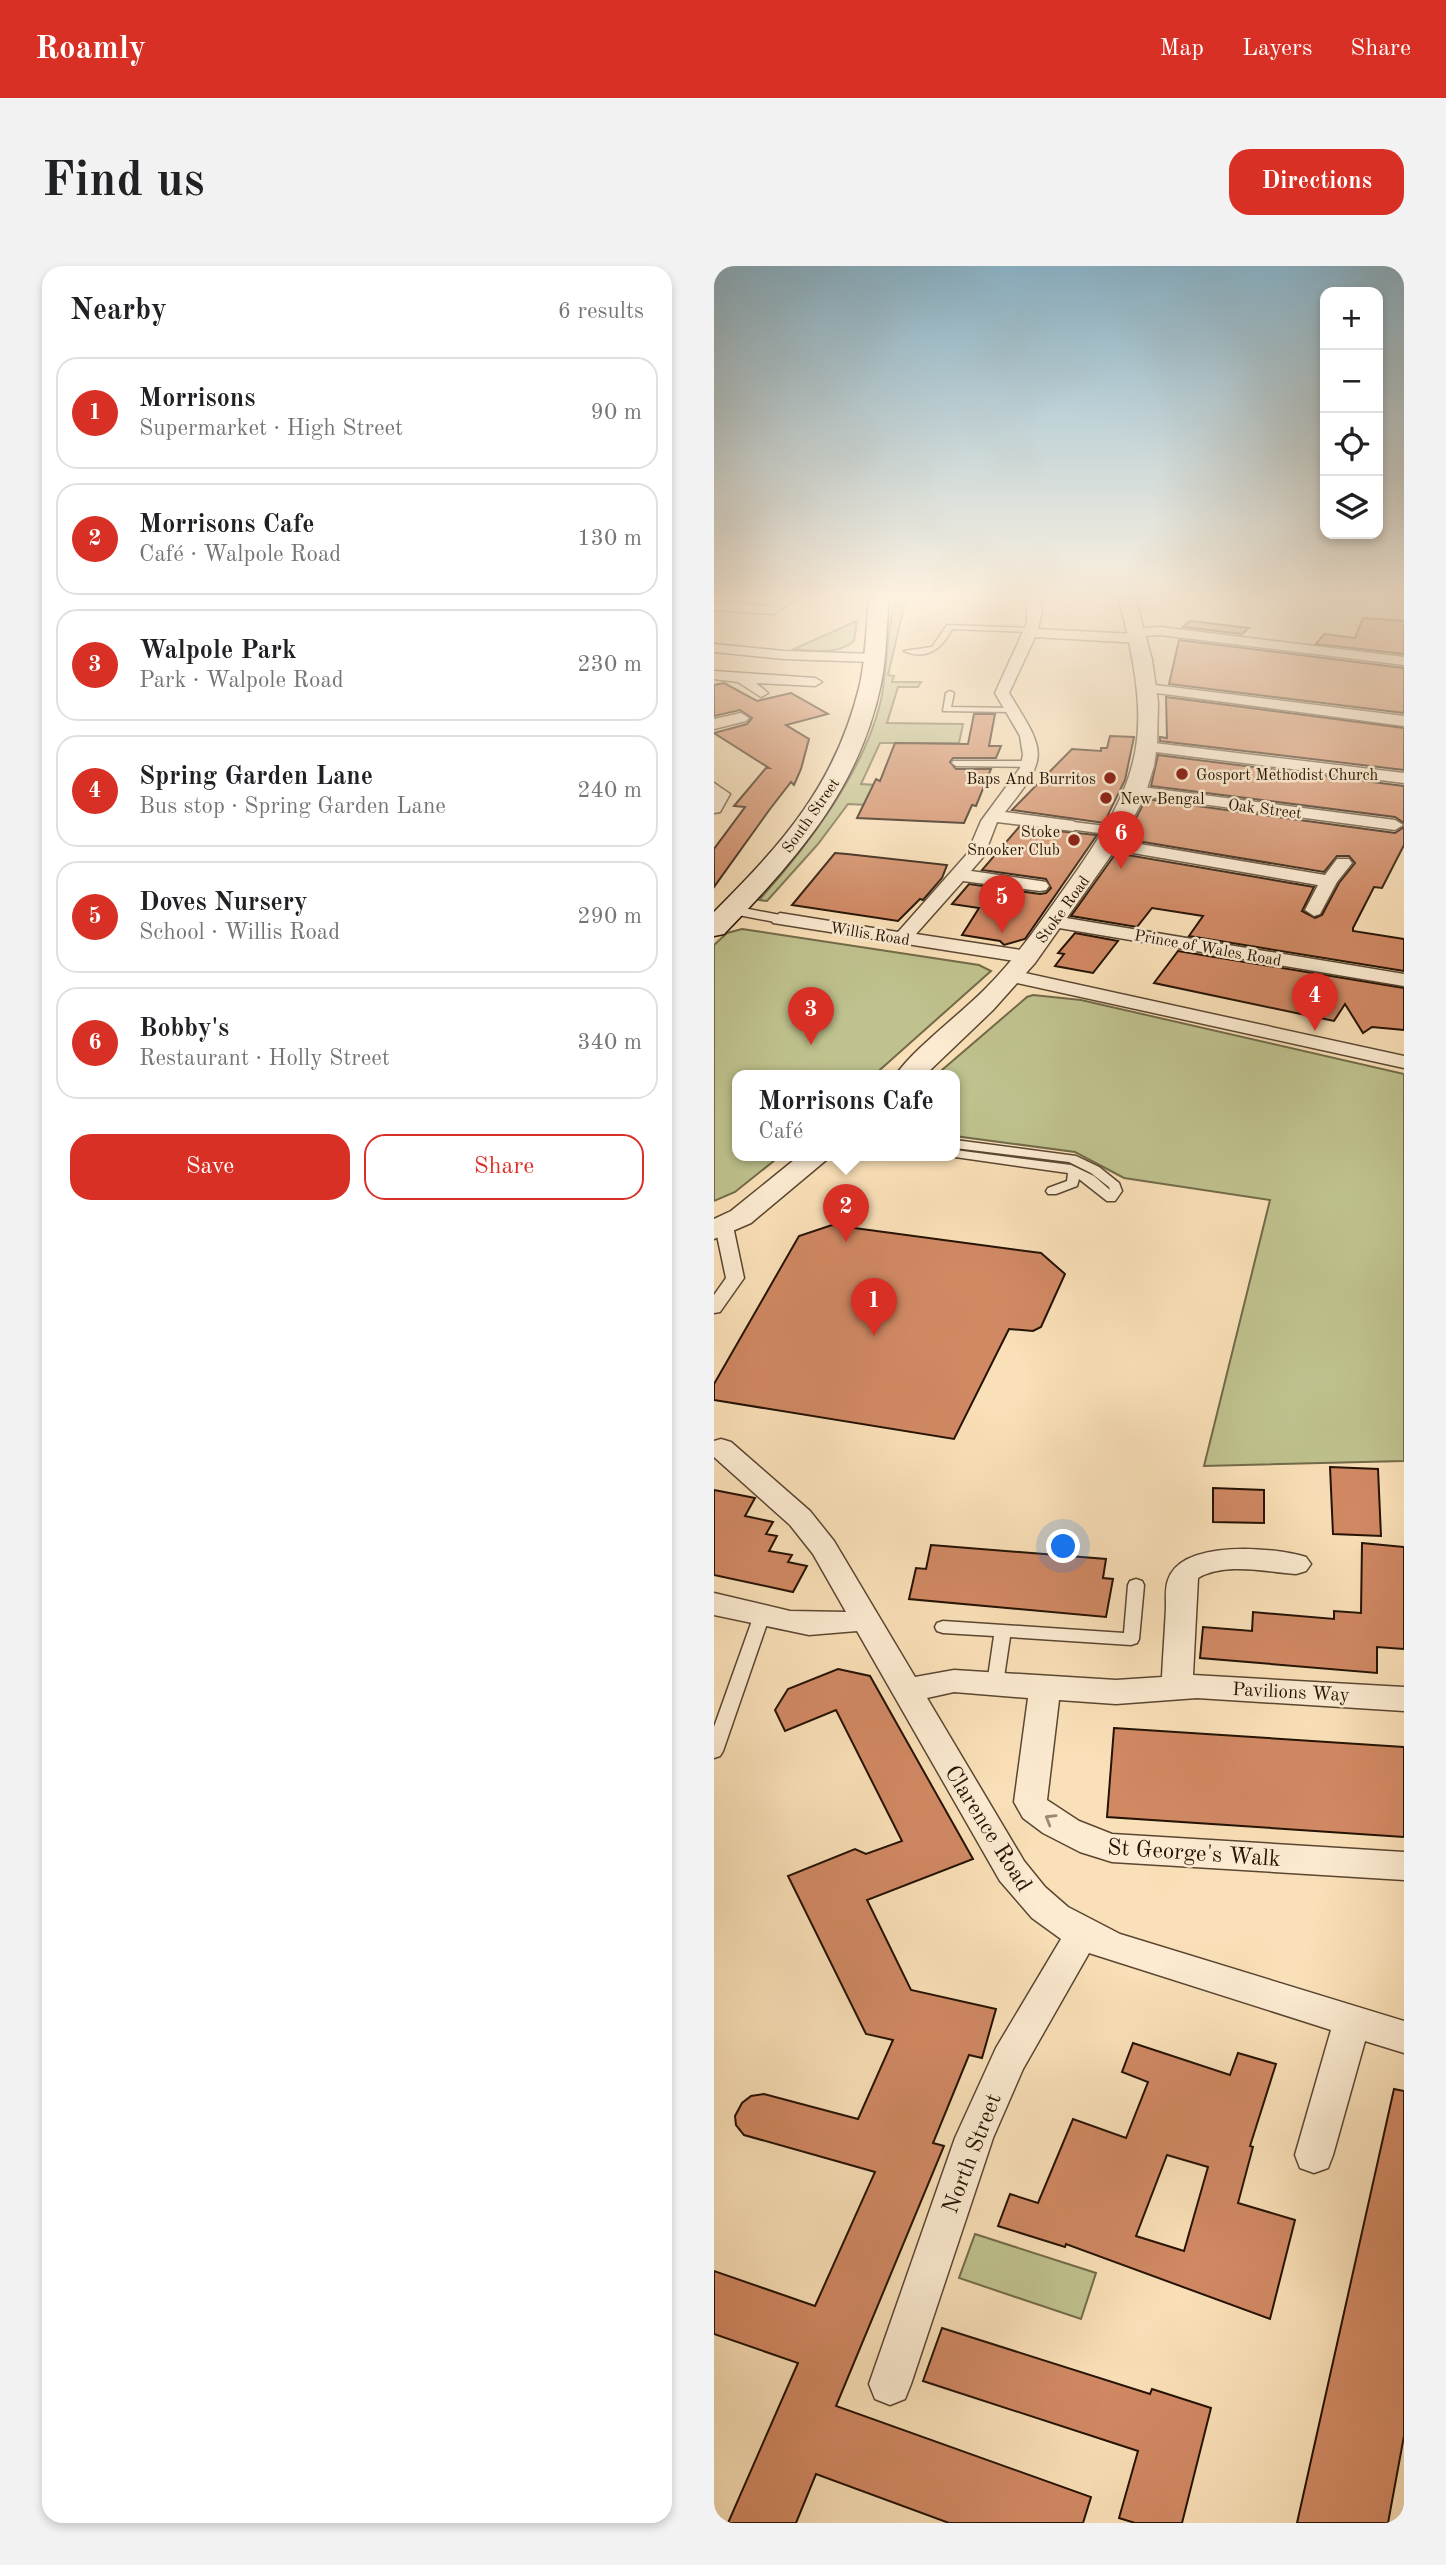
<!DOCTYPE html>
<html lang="en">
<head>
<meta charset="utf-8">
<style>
  :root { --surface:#fff; --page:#f2f2f2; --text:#202124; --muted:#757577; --line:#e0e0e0; --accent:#d93025 }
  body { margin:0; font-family:"Old Standard TT",serif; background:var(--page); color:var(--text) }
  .controls { position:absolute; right:21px; top:21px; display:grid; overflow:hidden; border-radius:14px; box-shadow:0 4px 10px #0003 }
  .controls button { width:63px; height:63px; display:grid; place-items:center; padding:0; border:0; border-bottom:2px solid var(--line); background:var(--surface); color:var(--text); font:35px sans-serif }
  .you { position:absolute; left:350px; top:1281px; width:24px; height:24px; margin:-18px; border:5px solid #fff; border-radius:50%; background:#1a73e8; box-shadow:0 0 0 10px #1a73e833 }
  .badge { display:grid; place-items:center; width:46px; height:46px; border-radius:50%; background:var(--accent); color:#fff; font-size:23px; font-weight:700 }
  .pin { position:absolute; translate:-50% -58px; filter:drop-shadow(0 2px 4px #0008) }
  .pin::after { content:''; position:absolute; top:37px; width:24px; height:21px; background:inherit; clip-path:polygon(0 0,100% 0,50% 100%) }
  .popup { position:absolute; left:18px; top:804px; width:228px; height:91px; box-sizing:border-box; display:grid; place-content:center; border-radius:14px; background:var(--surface); filter:drop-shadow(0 2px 5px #0005); font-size:23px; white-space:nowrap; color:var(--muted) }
  .popup b { font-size:26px; color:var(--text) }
  .popup::after { content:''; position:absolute; left:50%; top:100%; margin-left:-14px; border:14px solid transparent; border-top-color:var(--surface) }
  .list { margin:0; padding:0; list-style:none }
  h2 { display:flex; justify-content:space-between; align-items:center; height:91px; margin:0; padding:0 28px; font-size:30px }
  h2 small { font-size:23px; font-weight:400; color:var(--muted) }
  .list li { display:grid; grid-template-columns:46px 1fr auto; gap:21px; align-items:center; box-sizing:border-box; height:112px; margin:0 14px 14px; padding:0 14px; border:2px solid var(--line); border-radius:21px }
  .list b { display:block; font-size:26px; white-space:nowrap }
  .list p { margin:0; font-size:23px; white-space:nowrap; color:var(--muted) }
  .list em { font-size:23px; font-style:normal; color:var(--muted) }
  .actions { display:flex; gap:14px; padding:21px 28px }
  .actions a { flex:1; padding:16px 0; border:2px solid var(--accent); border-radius:21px; text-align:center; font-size:24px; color:var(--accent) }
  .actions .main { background:var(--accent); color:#fff }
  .icon { flex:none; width:38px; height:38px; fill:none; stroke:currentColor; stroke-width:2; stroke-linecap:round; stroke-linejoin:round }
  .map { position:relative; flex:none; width:690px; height:2257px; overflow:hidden; border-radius:21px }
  header { display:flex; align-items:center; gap:42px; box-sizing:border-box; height:98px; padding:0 35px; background:var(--accent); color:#fff }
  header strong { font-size:33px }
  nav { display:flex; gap:38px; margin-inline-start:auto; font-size:24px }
  .intro { display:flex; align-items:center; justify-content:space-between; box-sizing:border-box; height:168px; padding:0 42px }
  h1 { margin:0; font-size:49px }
  .button { padding:18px 32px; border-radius:21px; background:var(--accent); color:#fff; font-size:24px; font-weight:700 }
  main { display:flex; gap:42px; padding:0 42px }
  aside { flex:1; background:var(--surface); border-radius:21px; box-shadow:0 4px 10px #0003 }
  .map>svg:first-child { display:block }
  .green { fill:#bfc28e; stroke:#726a49; stroke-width:2 }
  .building { fill:#d18964; stroke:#241204; stroke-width:2; fill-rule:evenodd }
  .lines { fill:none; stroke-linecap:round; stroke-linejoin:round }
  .service-casing { stroke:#5a4631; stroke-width:3 }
  .pedestrian-casing { stroke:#5a4631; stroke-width:3 }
  .minor-casing { stroke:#5a4631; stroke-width:3 }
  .tertiary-casing { stroke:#5a4631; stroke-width:3 }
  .secondary-casing { stroke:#241204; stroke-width:3 }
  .service { fill:#fcebd1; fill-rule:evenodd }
  .pedestrian { fill:#fcebd1; fill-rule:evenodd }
  .minor { fill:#fcebd1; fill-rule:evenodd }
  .tertiary { fill:#fcebd1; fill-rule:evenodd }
  .secondary { fill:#fcebd1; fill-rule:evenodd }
  .oneway { stroke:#9b8975 }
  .poi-dot { fill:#8f2418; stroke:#fcebd1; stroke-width:2.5 }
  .labels { text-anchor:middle; stroke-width:5; stroke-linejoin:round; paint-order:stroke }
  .far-poi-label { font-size:16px; fill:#241204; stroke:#fcebd1; text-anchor:start }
  .far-street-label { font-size:16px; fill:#241204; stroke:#fcebd1 }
  .street-label { font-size:19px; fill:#241204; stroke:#fcebd1 }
  .near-street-label { font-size:23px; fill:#241204; stroke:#fcebd1 }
</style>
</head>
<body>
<header>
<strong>Roamly</strong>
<nav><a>Map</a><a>Layers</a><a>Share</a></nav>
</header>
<div class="intro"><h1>Find us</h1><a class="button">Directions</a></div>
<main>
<aside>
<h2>Nearby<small>6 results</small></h2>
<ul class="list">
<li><span class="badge">1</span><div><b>Morrisons</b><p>Supermarket · High Street</p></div><em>90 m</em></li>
<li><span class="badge">2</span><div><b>Morrisons Cafe</b><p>Café · Walpole Road</p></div><em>130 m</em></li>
<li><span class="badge">3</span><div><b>Walpole Park</b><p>Park · Walpole Road</p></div><em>230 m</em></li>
<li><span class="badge">4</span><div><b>Spring Garden Lane</b><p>Bus stop · Spring Garden Lane</p></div><em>240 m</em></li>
<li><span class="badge">5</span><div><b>Doves Nursery</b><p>School · Willis Road</p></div><em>290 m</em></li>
<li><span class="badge">6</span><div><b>Bobby's</b><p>Restaurant · Holly Street</p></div><em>340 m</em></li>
</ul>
<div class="actions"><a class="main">Save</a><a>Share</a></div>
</aside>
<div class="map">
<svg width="690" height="2257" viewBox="0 0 690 2257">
  <rect width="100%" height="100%" fill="#fae0b8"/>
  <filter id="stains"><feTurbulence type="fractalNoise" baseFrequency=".00286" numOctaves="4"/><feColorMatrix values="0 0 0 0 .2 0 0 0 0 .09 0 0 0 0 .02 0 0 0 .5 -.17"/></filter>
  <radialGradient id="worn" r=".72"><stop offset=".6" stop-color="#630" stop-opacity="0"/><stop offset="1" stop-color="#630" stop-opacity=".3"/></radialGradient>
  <g class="green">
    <path d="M183,332H206L191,336L174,409L180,410L178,416H207L204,421H184L173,457L249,458L245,477H166L147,518L228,523L218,542L134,538L104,578L53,635L45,634C92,582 149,507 166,438C173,413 173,349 183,332Z"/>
    <path d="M143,355L140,375C123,389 100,385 80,383Z"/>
    <polygon points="28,663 265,699 277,705 159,810 24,810 24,890 66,890 21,926 0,935 0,679 13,667"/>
    <polygon points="319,729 367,734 690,808 690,1195 490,1200 556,934 410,912 361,886 241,870 241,810 221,810 313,731"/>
    <polygon points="261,1968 382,2007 367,2053 245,2012"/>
  </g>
  <g class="building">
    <polygon points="649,352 690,355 690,388 602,378 610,368 641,372"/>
    <polygon points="476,355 535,362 528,368 469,361"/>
    <polygon points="465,374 690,402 690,447 455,418"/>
    <polygon points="10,417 43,435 77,427 114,448 72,459 95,473 87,503 80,519 77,516 56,543 0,621 0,583 31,541 20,540 52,502 55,502 0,467 33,458 38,452 26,444 0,450 0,419"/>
    <polygon points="452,431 690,462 690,504 446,475 446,471 453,472"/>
    <polygon points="260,448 281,448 275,480 287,480 282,492 239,492 236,496 242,503 277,503 262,540 258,539 250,557 143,552 162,513 166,515 181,477 254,478"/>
    <polygon points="396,470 420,471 411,514 390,557 298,544 358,483 387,485 387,482 393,482"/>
    <polygon points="444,489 690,520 690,557 681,551 437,520"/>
    <polygon points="432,533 681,567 690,561 690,579 668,622 660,621 639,662 639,665 690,673 690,705 475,670 489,650 438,642 423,661 357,650 402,587 600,621 588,645 601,652 608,649 625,617 641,597 635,590 623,590 610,606 411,573"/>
    <polygon points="305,561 383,569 311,673 290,679 286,675 248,669 265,642 238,638 255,618 326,628 332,627 337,622 332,613 268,604"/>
    <polygon points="121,587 133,588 233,599 228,612 209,634 206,633 184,655 78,639"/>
    <polygon points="361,667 404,675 379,707 341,700 350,688 344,687"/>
    <polygon points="464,685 690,722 690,764 658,761 649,767 631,738 620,755 440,717"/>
    <polygon points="118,959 327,987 351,1008 327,1061 319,1065 295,1063 240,1173 0,1134 0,1118 85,970"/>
    <polygon points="616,1201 664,1203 667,1270 619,1268"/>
    <polygon points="499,1222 550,1224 550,1257 499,1256"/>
    <polygon points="0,1224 41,1232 31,1250 59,1256 52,1268 63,1270 55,1285 78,1289 74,1296 93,1300 79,1326 0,1309"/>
    <polygon points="648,1277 690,1281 690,1383 663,1381 663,1407 486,1392 489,1361 538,1365 539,1346 620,1353 620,1345 647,1347"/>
    <polygon points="217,1279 392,1293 389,1312 399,1313 392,1351 195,1333 202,1302 212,1303"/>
    <polygon points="124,1403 156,1410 259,1593 153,1634 197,1724 282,1743 268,1792 255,1789 219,1877 230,1880 122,2140 377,2231 369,2257 235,2257 102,2208 82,2257 14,2257 84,2097 0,2068 0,2005 101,2040 161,1906 30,1869 22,1859 21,1850 28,1837 37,1830 50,1828 144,1853 179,1774 152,1768 74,1610 141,1583 152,1588 188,1575 122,1444 71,1465 61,1444 74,1423"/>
    <polygon points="400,1462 690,1481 690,1571 393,1551"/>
    <path d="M419,1777L516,1809L524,1787L562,1798L536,1880L539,1881L524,1937L581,1954L556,2053L352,1978L351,1981L284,1960L296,1928L324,1937L359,1853L412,1872L434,1816L408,1806ZM453,1889L494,1901L470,1985L422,1970Z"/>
    <polygon points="680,1823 690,1825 690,2170 674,2257 583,2257"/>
    <polygon points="228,2062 436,2128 438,2123 497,2142 468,2257 421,2257 405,2252 424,2185 209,2115"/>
  </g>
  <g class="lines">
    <g class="service-casing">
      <g id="service">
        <path d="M233,359L318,362L322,364L318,366L238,363C228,383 212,395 190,385L218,381Z"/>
        <polygon points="236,425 240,427 237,441 297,442 301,444 297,446 229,445 232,427"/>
        <polygon points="239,495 315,495 319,498 315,501 242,500 238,497"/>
        <polygon points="241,874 362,890 385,901 405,917 408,925 401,935 393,935 365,913 363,920 342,928 334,928 332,925 334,922 353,915 354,907 241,891 241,884 357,899 380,910 396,924 395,921 377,907 355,896 241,882"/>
        <polygon points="422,1313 428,1315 430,1319 425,1373 423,1377 417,1379 296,1371 289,1418 287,1422 281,1424 275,1422 273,1418 280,1370 229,1367 223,1365 221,1361 223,1357 229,1355 410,1367 414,1319 416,1315"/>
        <polygon points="48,1343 54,1345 56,1349 9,1485 6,1490 0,1492 0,1461 40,1349 42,1345"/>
      </g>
    </g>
    <g class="pedestrian-casing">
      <g id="pedestrian">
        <polygon points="359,556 400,561 406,565 400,569 355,563 355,557"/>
        <polygon points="19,640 66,649 73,653 66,657 14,647 14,641"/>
        <polygon points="10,955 19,960 30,1012 6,1046 0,1047 0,1029 12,1012 1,960"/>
      </g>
    </g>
    <g class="minor-casing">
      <g id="minor">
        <polygon points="68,332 83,332 59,348 0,344 0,336 56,340"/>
        <path d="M313,332H326L328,345L324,363L419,368V363L446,361L690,391V399L446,369L430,370L433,373L426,377L321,371L295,427C332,487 336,490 291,546L359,555L368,560L359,565L283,556L270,590L257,605L326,615L332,616L335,620L332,624L326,625L249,615L202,668L313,685L323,691L320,695L313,697L59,657L57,653L66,647L184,666L253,588L267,555L306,502L309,489L306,470L281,427L313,357Z"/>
        <polygon points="0,378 70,385 160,388 167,392 160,396 70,393 0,386"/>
        <polygon points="0,405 101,412 108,416 101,420 42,417 54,427 47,431 24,416 0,413"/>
        <polygon points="433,418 690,450 690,460 428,425 426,422 428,419"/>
        <polygon points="27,447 35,452 32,455 0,463 0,453"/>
        <polygon points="432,476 690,507 690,517 426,484 424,481 426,478"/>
        <polygon points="0,517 16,528 6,546 0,547"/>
        <polygon points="420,520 681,554 689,559 681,564 414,528 412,525"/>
        <polygon points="396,573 611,609 623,593 635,593 638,597 623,616 606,648 600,650 591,644 604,619 390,582 387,578"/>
        <polygon points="340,650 690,708 690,720 333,660 331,656"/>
        <polygon points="297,704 690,790 690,802 290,714 287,710"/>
        <path d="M7,1173L17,1176L96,1245L120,1275L201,1411L240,1404L402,1414L448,1411C449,1388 451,1364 452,1341C452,1333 451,1322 454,1314C467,1273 559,1281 592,1291L597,1298L592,1305L582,1308C552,1306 511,1296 484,1312L479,1409L690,1421V1445L483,1432L402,1438L345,1434L333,1534L365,1555L398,1568L690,1586V1614L398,1596L366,1586L329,1567L309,1552L300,1536L314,1432L240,1426L213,1432L310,1595L331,1621L354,1641L406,1668L690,1755V1787L651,1775L619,1889L614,1902L600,1907L586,1902L581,1889L617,1764L375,1687L309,1803L279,1872L197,2118L191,2133L176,2139L161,2133L155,2118L241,1872L282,1782L347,1673L318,1652L286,1615L143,1365L95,1369L0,1349V1327L76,1345L132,1346L99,1288L76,1259L0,1191V1175Z"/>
      </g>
    </g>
    <g class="tertiary-casing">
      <g id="tertiary">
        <path d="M405,332H421L438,394L444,436L443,479L440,500L430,532L405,578L321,697L279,744L210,810H181C201,781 247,748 273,721C303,691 327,655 352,620C434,506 438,467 405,332Z"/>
        <polygon points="85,890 117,890 37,957 0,973 0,953 17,945"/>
      </g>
    </g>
    <g class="secondary-casing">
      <path id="secondary" d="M155,332H175C172,360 173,390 167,418C145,524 83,592 10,668L0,670V646C70,576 122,518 146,418C152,391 152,360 155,332Z"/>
    </g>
    <use href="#service" class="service"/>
    <use href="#pedestrian" class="pedestrian"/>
    <use href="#minor" class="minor"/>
    <use href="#tertiary" class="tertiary"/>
    <use href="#secondary" class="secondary"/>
  </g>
  <defs><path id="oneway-chevron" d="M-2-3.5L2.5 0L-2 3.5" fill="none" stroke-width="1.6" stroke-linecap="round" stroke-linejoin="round" transform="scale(1.75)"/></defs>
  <use class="oneway" href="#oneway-chevron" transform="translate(336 1553) rotate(-149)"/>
  <linearGradient id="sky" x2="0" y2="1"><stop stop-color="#8bb8d0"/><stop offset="0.51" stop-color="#fdf1df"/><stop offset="1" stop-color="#fdf1df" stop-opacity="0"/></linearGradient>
  <rect width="690" height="648" fill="url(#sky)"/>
  <g class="poi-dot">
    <circle cx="468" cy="508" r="7"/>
    <circle cx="396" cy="512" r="7"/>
    <circle cx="392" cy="532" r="7"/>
    <circle cx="360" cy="574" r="7"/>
  </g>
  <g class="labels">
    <g class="far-poi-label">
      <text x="482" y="514">Gosport Methodist Church</text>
      <text x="382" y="518" text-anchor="end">Baps And Burritos</text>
      <text x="406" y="538">New Bengal</text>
      <text x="346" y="571" text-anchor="end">Stoke<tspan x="346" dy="18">Snooker Club</tspan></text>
    </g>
    <g class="far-street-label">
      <text transform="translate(551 542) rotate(7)" y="6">Oak Street</text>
      <text transform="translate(96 549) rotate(-55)" y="6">South Street</text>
      <text transform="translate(348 643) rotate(-54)" y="6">Stoke Road</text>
      <text transform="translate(156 667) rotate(9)" y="6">Willis Road</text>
      <text transform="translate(494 681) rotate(10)" y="6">Prince of Wales Road</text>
    </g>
    <g class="street-label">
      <text transform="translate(577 1425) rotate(3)" y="7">Pavilions Way</text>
    </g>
    <g class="near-street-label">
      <text transform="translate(275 1562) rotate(58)" y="8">Clarence Road</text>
      <text transform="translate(480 1586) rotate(4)" y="8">St George's Walk</text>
      <text transform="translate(257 1887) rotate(-69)" y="8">North Street</text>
    </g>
  </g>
  <rect width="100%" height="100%" filter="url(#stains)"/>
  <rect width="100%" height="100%" fill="url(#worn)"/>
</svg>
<div class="controls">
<button>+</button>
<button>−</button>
<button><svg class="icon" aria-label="locate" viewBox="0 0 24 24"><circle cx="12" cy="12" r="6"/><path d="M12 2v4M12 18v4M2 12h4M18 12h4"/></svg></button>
<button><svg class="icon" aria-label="layers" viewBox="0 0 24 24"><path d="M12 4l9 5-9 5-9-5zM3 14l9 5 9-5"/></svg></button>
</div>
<div class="you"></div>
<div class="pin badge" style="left:160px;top:1070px">1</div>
<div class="pin badge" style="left:132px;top:976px">2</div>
<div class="popup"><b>Morrisons Cafe</b>Café</div>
<div class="pin badge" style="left:97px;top:779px">3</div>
<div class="pin badge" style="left:601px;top:765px">4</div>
<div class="pin badge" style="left:288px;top:667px">5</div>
<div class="pin badge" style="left:407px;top:603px">6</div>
</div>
</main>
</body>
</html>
